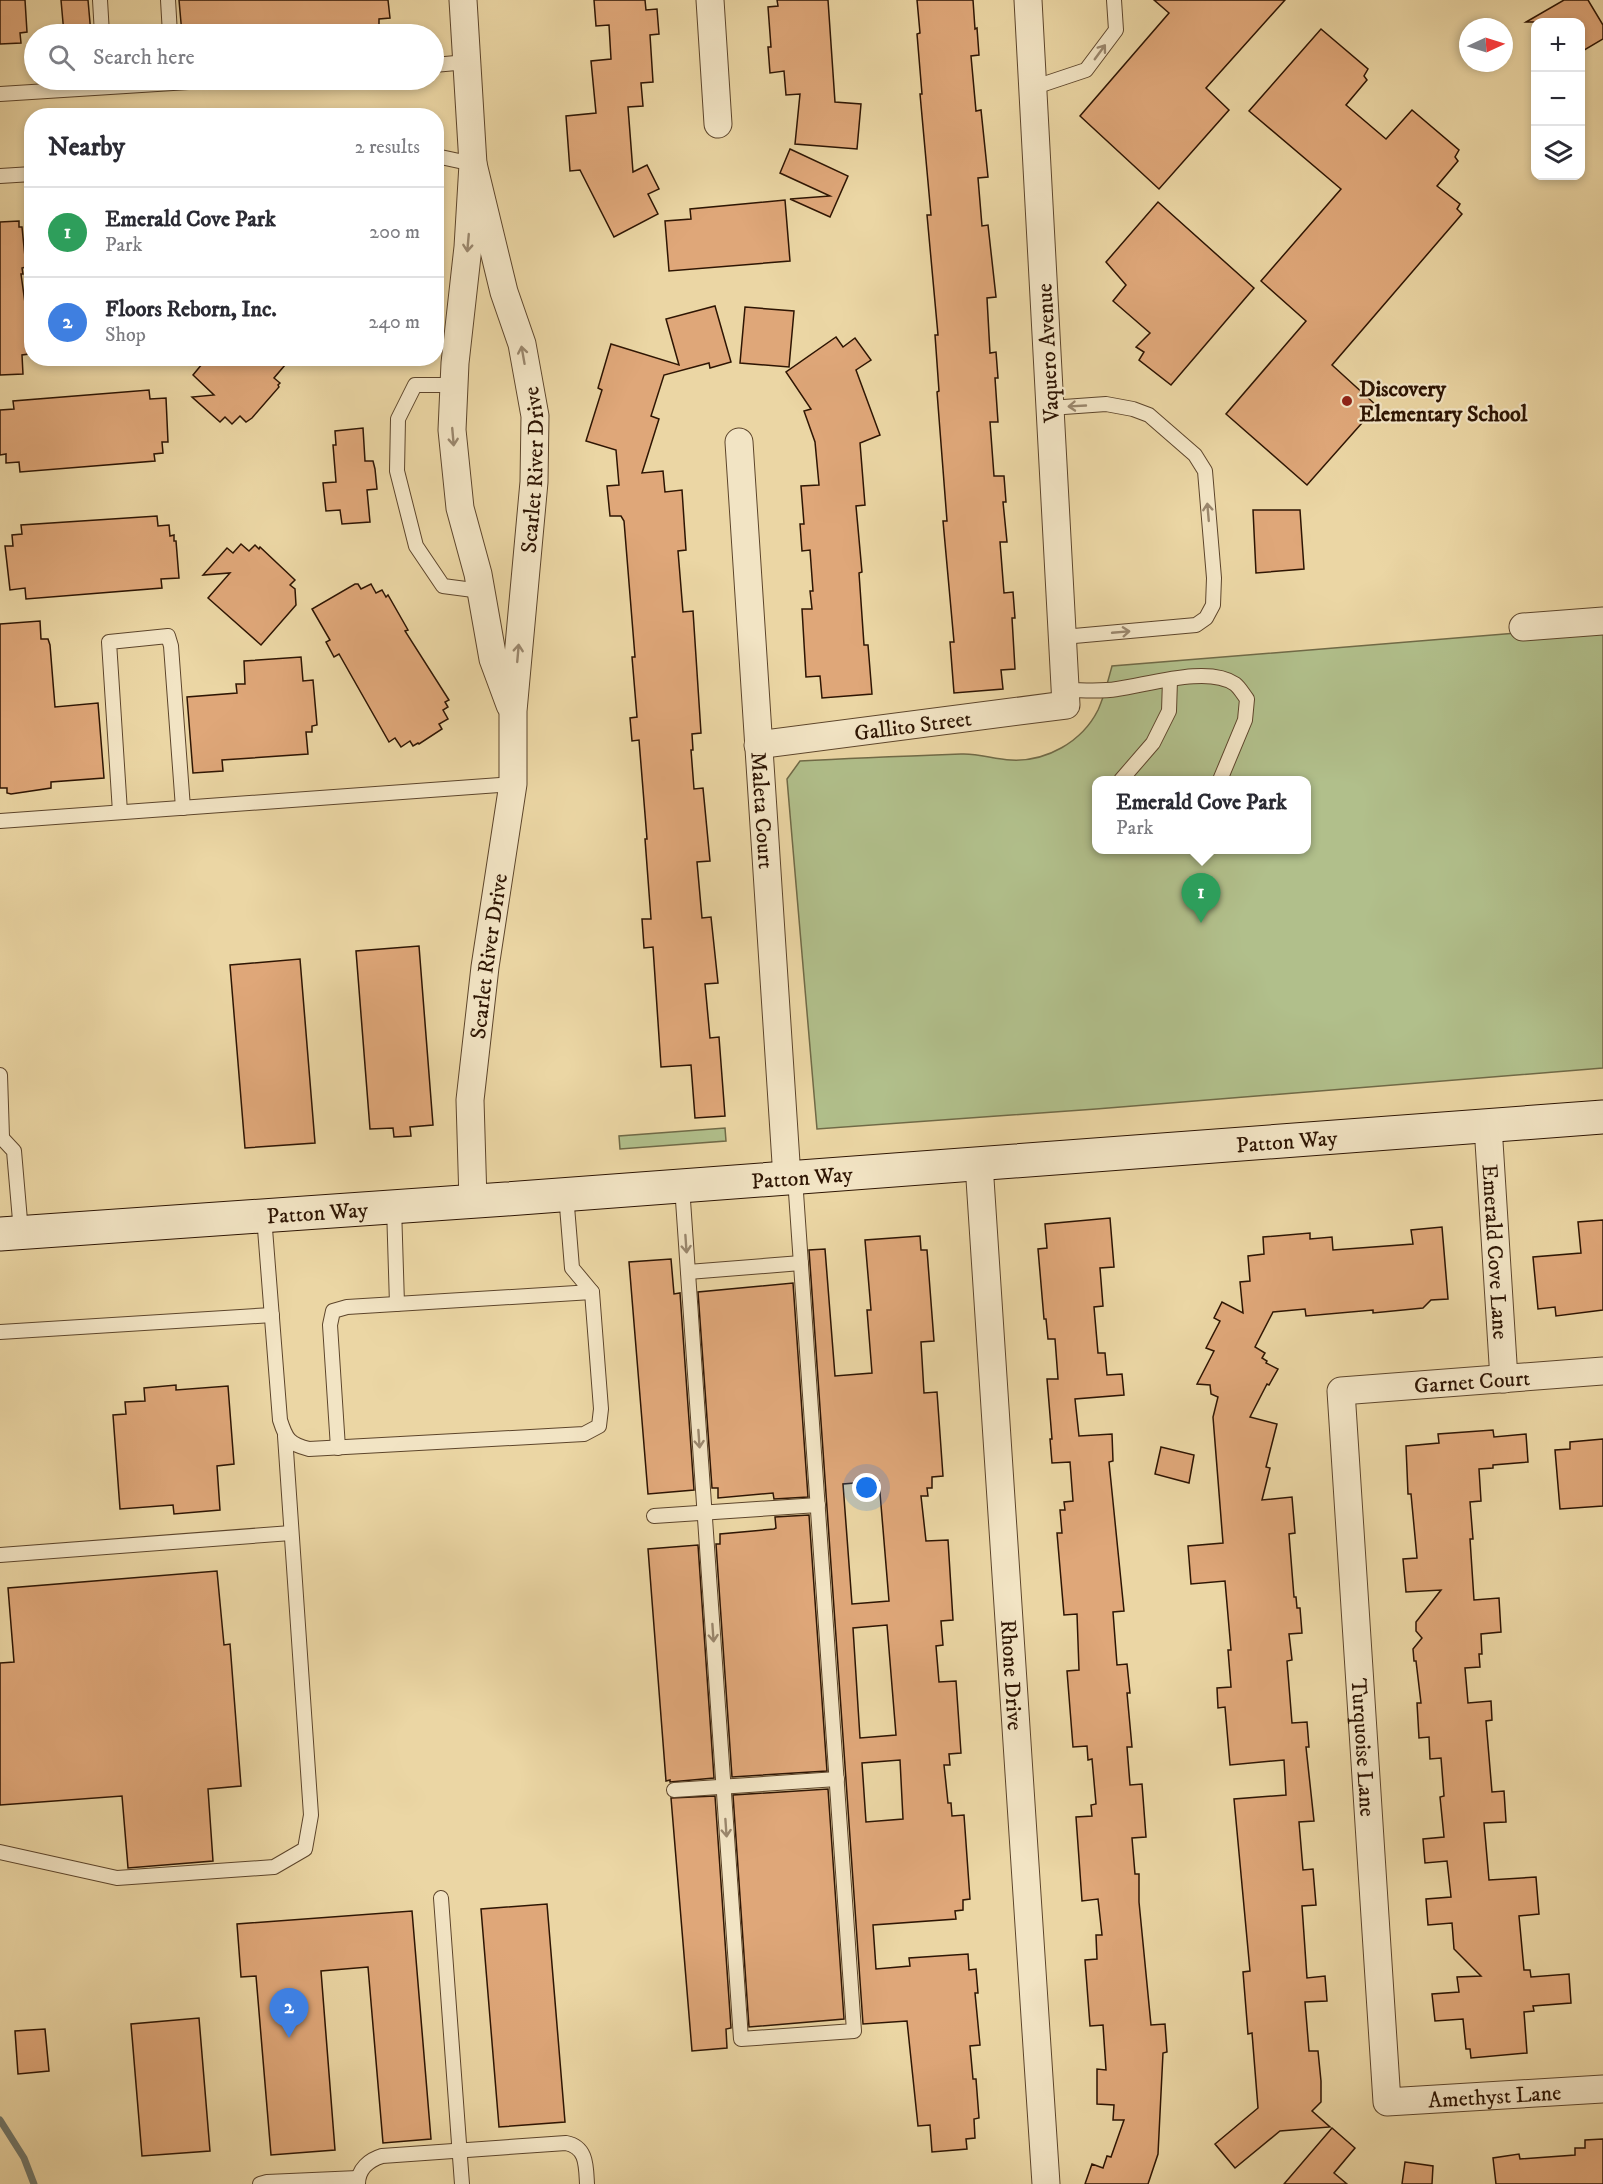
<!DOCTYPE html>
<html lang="en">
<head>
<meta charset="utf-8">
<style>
  :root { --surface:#fff; --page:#f7f7f7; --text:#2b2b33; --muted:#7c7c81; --line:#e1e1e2; --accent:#7c3aed }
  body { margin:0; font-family:"IM FELL DW Pica",serif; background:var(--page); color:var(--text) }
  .controls { position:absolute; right:18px; top:18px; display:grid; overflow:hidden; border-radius:12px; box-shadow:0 3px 9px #0003 }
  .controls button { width:54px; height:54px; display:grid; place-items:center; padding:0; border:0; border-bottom:2px solid var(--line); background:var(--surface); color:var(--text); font:30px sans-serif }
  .compass { position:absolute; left:1459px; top:18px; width:54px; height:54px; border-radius:50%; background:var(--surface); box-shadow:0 3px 9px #0003; rotate:86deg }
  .you { position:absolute; left:867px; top:1488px; width:21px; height:21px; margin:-15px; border:4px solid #fff; border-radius:50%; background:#1a73e8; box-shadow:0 0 0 9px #1a73e833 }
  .badge { display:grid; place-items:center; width:39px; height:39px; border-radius:50%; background:var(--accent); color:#fff; font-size:20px; font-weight:700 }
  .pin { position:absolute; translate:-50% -50px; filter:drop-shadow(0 2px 3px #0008) }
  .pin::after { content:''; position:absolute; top:32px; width:21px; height:18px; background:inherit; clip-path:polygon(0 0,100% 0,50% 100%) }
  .popup { position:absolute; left:1092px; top:776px; width:219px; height:78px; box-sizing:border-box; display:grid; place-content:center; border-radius:12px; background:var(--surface); filter:drop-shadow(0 2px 4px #0005); font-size:20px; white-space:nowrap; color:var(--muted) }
  .popup b { font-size:22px; color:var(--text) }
  .popup::after { content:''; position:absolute; left:50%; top:100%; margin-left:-12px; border:12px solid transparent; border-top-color:var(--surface) }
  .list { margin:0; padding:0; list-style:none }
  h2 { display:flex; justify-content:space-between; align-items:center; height:78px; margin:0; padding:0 24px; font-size:26px }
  h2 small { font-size:20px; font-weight:400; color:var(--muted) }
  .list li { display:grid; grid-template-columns:39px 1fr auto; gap:18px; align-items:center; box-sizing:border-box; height:90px; padding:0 24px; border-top:2px solid var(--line) }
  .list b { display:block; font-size:22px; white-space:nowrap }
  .list p { margin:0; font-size:20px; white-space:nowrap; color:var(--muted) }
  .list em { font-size:20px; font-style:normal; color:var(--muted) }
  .icon { flex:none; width:33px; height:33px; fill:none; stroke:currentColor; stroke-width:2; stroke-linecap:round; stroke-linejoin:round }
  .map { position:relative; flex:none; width:1603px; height:2184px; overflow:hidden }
  .search { position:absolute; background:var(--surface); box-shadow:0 3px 9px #0003; left:24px; top:24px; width:420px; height:66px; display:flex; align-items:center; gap:15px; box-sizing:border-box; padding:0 21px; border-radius:33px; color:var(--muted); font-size:22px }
  .panel { position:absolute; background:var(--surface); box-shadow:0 3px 9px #0003; left:24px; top:108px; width:420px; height:258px; border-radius:24px }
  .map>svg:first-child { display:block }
  .green { fill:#b1bf8b; stroke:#706a47; stroke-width:1.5; fill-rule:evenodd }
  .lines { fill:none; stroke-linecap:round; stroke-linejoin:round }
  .stream { stroke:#6f766a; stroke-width:7 }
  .building { fill:#dfa779; stroke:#2e1503; stroke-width:1.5; fill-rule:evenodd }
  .lane-casing { stroke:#5d452b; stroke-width:16 }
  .street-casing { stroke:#5d452b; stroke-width:29 }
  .secondary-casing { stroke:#2e1503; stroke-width:35 }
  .lane { stroke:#f2e4c4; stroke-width:14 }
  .street { stroke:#f2e4c4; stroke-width:27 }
  .secondary { stroke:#f2e4c4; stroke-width:33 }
  .oneway { stroke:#9a876d }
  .poi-dot { fill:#8f2418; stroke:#f2e4c4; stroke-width:2 }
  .labels { text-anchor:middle; stroke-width:4.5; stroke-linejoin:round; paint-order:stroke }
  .street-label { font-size:22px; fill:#2e1503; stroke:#f2e4c4 }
  .poi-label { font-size:22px; font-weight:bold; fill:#2e1503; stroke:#f2e4c4; text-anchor:start }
</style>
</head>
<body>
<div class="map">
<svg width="1603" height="2184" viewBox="0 0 1603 2184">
  <rect width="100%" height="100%" fill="#ebd6a4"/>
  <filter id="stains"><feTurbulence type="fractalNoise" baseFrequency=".00333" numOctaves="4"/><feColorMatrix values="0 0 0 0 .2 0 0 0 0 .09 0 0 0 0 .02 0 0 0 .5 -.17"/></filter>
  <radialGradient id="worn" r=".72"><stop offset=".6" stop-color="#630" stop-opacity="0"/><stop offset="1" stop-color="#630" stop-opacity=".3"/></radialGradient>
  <g class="green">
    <path d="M1603,626V1068L1096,1109L817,1129L787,779L800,761C854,758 907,756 961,754C978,753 993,759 1011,760C1046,762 1082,742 1098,710C1104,697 1108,681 1112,666ZM1096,780H1306V850H1096Z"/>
    <polygon points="725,1128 726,1141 620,1149 619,1136"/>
  </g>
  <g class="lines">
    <polyline class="stream" points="0,2120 24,2158 34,2184"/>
  </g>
  <g class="building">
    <polygon points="0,0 25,0 27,32 20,33 21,43 0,44"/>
    <polygon points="61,0 88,0 91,34 64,34"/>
    <polygon points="179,0 388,0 390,18 379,19 379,26 373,28 295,31 295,34 182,34"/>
    <polygon points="594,0 645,0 646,10 657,9 659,34 650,35 653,82 641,83 643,106 628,107 633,172 647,165 659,189 648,194 658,214 614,237 580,170 570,171 566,116 596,113 591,61 611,59 609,25 596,26"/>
    <polygon points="777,0 828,0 835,102 861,104 857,149 795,144 800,94 786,95 784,71 770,73 768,47 771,47 768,7 778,6"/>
    <polygon points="917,0 973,0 975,29 977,28 979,55 971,56 976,111 981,110 988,177 978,178 982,226 988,225 996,297 987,298 990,353 996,352 998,378 995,378 998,422 990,422 994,476 1004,476 1006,502 1003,502 1007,542 1000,542 1004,593 1013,592 1015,618 1012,618 1015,669 1001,670 1003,689 954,693 950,642 954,642 943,521 947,521 937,392 939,391 935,335 938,335 927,215 931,215 920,94 922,94 917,34 920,33"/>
    <polygon points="1154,0 1285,0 1206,88 1229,110 1159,189 1080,116 1169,13"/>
    <polygon points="1564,0 1588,0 1603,25 1603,39 1581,52 1581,22 1526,22"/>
    <polygon points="1321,29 1368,69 1364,76 1367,80 1346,105 1386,139 1412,110 1459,150 1455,157 1458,161 1437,186 1460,204 1457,209 1462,214 1332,365 1377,406 1307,485 1226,414 1306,321 1261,281 1341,189 1249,111"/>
    <polygon points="790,149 848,176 830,217 790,199 830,196 780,173"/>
    <polygon points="785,200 790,261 669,271 665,221 691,219 690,209"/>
    <polygon points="1158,202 1254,288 1171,385 1139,360 1144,352 1136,347 1150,333 1113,301 1126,285 1106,262"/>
    <polygon points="19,221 19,227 22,227 26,267 22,268 23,274 21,274 26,310 28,309 31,349 29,349 29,354 22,355 23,374 0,375 0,222"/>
    <polygon points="715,306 731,362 710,368 709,363 664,375 651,416 659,419 642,473 663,471 665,492 682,490 686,550 678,551 683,612 693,611 701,733 692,734 693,750 691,750 694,789 703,788 710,861 697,862 702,918 711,917 718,983 705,984 710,1038 719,1037 725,1116 695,1118 691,1065 661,1067 653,947 644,948 642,919 651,919 645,839 647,839 639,740 632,741 630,718 637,717 632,657 635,657 624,521 621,516 610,516 607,486 619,485 616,450 586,441 602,390 598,388 611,344 679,365 666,319"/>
    <polygon points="745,307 794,311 789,367 740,363"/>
    <polygon points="836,337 843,347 855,338 871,360 856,370 880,435 860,443 865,505 856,506 862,572 859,573 864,645 868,645 872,694 822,698 820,676 806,677 802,609 812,609 810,591 813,591 810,550 802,551 800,524 804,524 801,486 819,485 815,442 804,411 811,409 786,372"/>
    <polygon points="207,358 291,358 274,378 280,383 278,385 279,387 252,418 246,422 240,416 232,424 225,417 220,422 192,397 214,395 193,375"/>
    <polygon points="149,390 150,399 166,398 168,442 162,442 163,453 154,454 155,461 20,472 19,462 6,463 6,454 0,455 0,410 14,409 13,401"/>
    <polygon points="363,428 365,461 373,461 375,469 377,489 367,490 370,522 342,524 340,510 326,511 323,483 336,482 333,445 336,445 335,431"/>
    <polygon points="1253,510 1300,510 1304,569 1256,573"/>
    <polygon points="157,516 158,526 169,525 170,536 174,535 174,541 176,541 179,578 161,579 162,588 26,599 25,588 10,590 5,546 13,546 12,535 22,534 21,525"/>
    <polygon points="241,544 249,551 255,545 259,549 260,547 295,580 290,585 295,589 296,605 261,645 208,598 230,573 203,575 227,548 233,553"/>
    <polygon points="355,584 358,584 361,589 371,584 376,593 382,590 386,597 388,595 408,630 405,631 449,700 445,702 448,707 443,710 448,719 439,724 442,729 419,744 418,743 413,746 410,741 401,747 395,738 389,742 339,654 334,657 326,642 330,640 312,609"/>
    <polygon points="40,621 41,639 48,639 50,645 55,707 98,703 104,778 51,782 51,788 11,794 7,793 7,788 0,788 0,624"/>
    <polygon points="301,657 303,681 313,680 317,725 312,726 312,732 306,732 308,754 222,760 223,771 193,773 187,697 237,693 236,684 245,684 244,661"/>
    <polygon points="419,946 433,1125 410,1127 411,1136 394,1137 393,1128 370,1129 356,951"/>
    <polygon points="300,959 315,1143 245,1148 230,965"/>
    <polygon points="1110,1218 1114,1267 1100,1268 1103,1306 1094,1307 1098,1353 1105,1353 1107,1375 1122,1374 1124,1395 1075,1399 1079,1436 1112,1434 1113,1461 1109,1462 1124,1611 1113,1612 1117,1665 1127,1664 1130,1693 1127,1693 1132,1747 1127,1747 1130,1785 1142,1784 1146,1837 1132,1838 1135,1874 1139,1874 1139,1902 1151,2025 1165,2024 1167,2052 1163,2053 1158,2154 1148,2184 1085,2184 1092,2164 1103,2168 1107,2156 1111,2157 1124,2120 1113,2120 1114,2105 1097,2104 1097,2069 1106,2070 1103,2025 1090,2026 1085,1960 1097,1959 1096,1935 1102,1935 1098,1899 1082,1901 1076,1817 1092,1816 1091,1805 1096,1804 1092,1759 1088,1760 1087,1746 1073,1747 1067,1671 1079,1670 1077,1614 1064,1615 1057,1533 1062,1533 1060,1510 1065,1510 1064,1502 1073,1501 1070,1462 1052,1463 1050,1439 1052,1439 1047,1379 1058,1379 1055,1339 1048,1339 1046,1319 1044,1319 1038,1249 1047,1248 1045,1224"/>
    <polygon points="1603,1220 1603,1310 1556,1316 1555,1307 1538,1309 1533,1257 1581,1253 1578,1222"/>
    <polygon points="1442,1227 1448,1299 1431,1300 1423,1308 1373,1313 1373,1310 1306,1316 1305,1309 1273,1312 1255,1347 1265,1353 1262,1358 1267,1361 1266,1363 1278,1369 1269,1385 1267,1384 1250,1417 1277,1424 1266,1467 1270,1468 1262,1500 1292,1497 1295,1533 1289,1534 1294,1597 1296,1597 1297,1608 1300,1608 1302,1633 1289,1634 1292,1660 1287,1661 1292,1723 1307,1722 1309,1747 1306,1747 1314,1821 1299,1822 1303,1870 1313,1869 1316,1905 1302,1906 1307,1978 1325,1976 1327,2001 1305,2002 1309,2051 1318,2051 1321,2081 1321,2102 1312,2111 1330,2127 1280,2131 1235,2168 1215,2144 1258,2108 1252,2033 1248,2034 1243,1972 1250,1971 1234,1799 1286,1795 1284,1760 1230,1765 1225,1707 1218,1708 1217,1688 1231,1687 1228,1650 1231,1650 1225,1581 1191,1584 1188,1546 1223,1543 1213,1417 1218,1397 1211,1394 1210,1385 1197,1384 1214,1351 1206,1348 1220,1321 1214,1318 1222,1302 1243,1313 1240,1282 1250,1281 1248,1256 1264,1254 1263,1237 1310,1233 1310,1239 1332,1237 1333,1250 1413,1244 1411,1230"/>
    <path d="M920,1236L921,1250H927L934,1341L921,1342L924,1393L937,1392L943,1476L932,1477V1488H927L928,1496H921L926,1541L948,1540L953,1620L941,1621L943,1645L936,1646L939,1682L956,1681L961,1753L949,1754L950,1765H944L948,1803H951L952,1816L964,1815L970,1899L963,1900V1910L955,1911L956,1919L873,1925L876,1969L910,1966L909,1958L968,1954L969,1970L976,1969L978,1993H975L980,2045L970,2046L973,2079H976L979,2118L974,2119L975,2138L966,2139L967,2149L932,2152L930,2125L918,2126L907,2021L863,2024L809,1250L825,1249L835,1376L872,1373L867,1310H871L865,1240ZM879,1481L889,1601L852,1604L843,1484ZM887,1625L896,1735L860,1738L853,1628ZM900,1760L903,1819L866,1822L862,1763Z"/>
    <polygon points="671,1259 674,1294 680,1293 694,1490 648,1494 629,1262"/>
    <polygon points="793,1283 808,1497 774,1499 773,1493 718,1498 718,1488 712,1488 698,1292"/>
    <polygon points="176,1385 176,1390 228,1386 234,1464 217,1466 220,1510 174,1514 173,1505 120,1509 113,1415 126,1414 125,1402 145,1401 144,1388"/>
    <polygon points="1493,1430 1494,1437 1526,1434 1528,1462 1493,1465 1493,1468 1479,1469 1481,1501 1470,1502 1473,1539 1470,1539 1474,1600 1499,1598 1501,1632 1481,1634 1482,1654 1479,1654 1480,1667 1465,1668 1468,1703 1491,1701 1492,1720 1486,1721 1492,1792 1504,1791 1506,1822 1484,1823 1489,1880 1536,1877 1539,1914 1519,1916 1524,1970 1530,1970 1531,1977 1569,1974 1571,2003 1533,2006 1534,2011 1524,2012 1527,2053 1471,2058 1470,2049 1466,2049 1463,2019 1435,2021 1432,1994 1459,1992 1457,1977 1481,1976 1454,1949 1452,1923 1428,1925 1426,1899 1451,1897 1447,1861 1425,1863 1423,1839 1444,1837 1440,1797 1444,1796 1441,1758 1430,1759 1429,1737 1419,1738 1417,1703 1421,1703 1416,1661 1414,1661 1413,1649 1422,1638 1416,1631 1416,1622 1441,1590 1406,1592 1403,1559 1417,1558 1411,1494 1408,1494 1406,1446 1439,1443 1438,1434"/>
    <polygon points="1603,1439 1603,1506 1560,1509 1555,1450 1570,1449 1570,1442"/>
    <polygon points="1161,1447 1194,1455 1189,1483 1155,1474"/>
    <polygon points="809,1515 827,1771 732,1777 716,1544 720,1544 720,1534 774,1529 776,1528 775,1517"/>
    <polygon points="698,1545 714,1778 670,1782 670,1780 666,1781 648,1549"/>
    <polygon points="217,1571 224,1645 230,1644 241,1786 208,1789 213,1861 128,1868 122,1796 0,1805 0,1663 14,1662 8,1588"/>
    <polygon points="828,1789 844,2019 749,2027 733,1795"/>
    <polygon points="715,1796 731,2028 726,2029 727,2048 692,2051 671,1798"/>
    <polygon points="547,1904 565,2122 499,2127 481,1909"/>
    <polygon points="412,1911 431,2139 383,2143 368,1967 321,1971 335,2150 271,2155 256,1976 241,1977 237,1924"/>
    <polygon points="199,2018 210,2151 142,2156 131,2024"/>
    <polygon points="45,2029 49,2071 18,2074 15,2031"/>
    <polygon points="1332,2128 1355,2148 1334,2173 1347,2184 1284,2184"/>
    <polygon points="1603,2139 1603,2184 1496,2184 1493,2158 1519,2154 1520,2159 1575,2155 1575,2148 1585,2148 1585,2140"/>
    <polygon points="1405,2162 1433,2166 1432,2184 1402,2184"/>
  </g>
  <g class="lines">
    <g class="lane-casing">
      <g id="lane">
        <polyline points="100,0 102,34"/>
        <polyline points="168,0 170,34"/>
        <polyline points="434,65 467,62"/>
        <polyline points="1032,88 1086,70 1116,30 1114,0"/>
        <polyline points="0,94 220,80"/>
        <polyline points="436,156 473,164"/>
        <polyline points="0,176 32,174"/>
        <polyline points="454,385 415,385 398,419 397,471 416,546 443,586 481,591"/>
        <polyline points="1050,408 1106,404 1133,409 1149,415 1195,455 1205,471 1214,578 1213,605 1206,618 1196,625 1063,637"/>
        <path d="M1065,690C1082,690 1100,692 1117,689C1148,685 1208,665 1235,684C1240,688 1243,694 1247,699L1245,720L1220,780"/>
        <polyline points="1121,780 1153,743 1169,711 1170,680"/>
        <polyline points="120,812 109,642 168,636 171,646 183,808"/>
        <polyline points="0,821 513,784"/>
        <polyline points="0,1075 2,1137"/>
        <polyline points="0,1136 14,1151 21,1232"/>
        <polyline points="682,1186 741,2039 854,2031 795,1178"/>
        <polyline points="394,1207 397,1304"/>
        <path d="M264,1216L280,1420C286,1439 289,1444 309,1449L584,1434L599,1426L601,1409L592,1292L572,1268L566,1194"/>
        <polyline points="688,1272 801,1263"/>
        <polyline points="0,1332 272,1315"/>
        <polyline points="338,1448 330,1325 333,1311 347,1307 592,1292"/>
        <polyline points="654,1516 818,1505"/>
        <polyline points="0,1555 291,1533"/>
        <polyline points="674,1790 837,1779"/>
        <polyline points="0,1852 117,1878 274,1867 305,1849 311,1815 285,1436"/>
        <polyline points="441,1898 462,2184"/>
        <polyline points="260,2184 267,2182 358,2178"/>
        <path d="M358,2184C358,2169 369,2160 382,2156L566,2143C587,2147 586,2166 587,2184"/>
      </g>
    </g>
    <g class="street-casing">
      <g id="street">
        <polyline points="463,0 473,164 468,247 455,363 452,430 460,508 478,574 493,659 510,705"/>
        <polyline points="710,0 718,124"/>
        <path id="s1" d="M739,442L787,1178"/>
        <polyline points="1523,627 1603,621"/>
        <path id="s2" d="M758,745L1066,705L1028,0"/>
        <path id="s3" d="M1488,1126L1504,1379"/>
        <path id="s4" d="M979,1164L1046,2184"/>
        <path id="s5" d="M473,1201L470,1100L485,967L513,784V711L534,482L535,416L522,344L504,292L473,164"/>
        <path id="s6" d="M1603,1371L1341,1391L1387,2102L1603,2089"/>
      </g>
    </g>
    <g class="secondary-casing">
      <g id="secondary">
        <path id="s7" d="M0,1234L506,1199L1603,1117"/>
      </g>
    </g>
    <use href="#lane" class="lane"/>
    <use href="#street" class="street"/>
    <use href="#secondary" class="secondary"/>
  </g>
  <defs><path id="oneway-shaft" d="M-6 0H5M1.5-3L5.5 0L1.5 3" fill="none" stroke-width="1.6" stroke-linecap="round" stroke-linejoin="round" transform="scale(1.5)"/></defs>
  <g class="oneway">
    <use href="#oneway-shaft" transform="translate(1100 52) rotate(-54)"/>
    <use href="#oneway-shaft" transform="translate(468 243) rotate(95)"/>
    <use href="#oneway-shaft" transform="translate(523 355) rotate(-100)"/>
    <use href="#oneway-shaft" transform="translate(1077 406) rotate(177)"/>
    <use href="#oneway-shaft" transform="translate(453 437) rotate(85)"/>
    <use href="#oneway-shaft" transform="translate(1208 512) rotate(-95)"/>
    <use href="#oneway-shaft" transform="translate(1121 632) rotate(-5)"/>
    <use href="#oneway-shaft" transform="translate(518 653) rotate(-85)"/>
    <use href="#oneway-shaft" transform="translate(686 1244) rotate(86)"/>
    <use href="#oneway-shaft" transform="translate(699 1439) rotate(86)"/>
    <use href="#oneway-shaft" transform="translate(713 1633) rotate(86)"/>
    <use href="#oneway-shaft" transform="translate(726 1828) rotate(86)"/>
  </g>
  <circle class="poi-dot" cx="1347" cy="401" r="6"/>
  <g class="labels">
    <g class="street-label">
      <text transform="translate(1047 353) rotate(-93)" y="8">Vaquero Avenue</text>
      <text dy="8" stroke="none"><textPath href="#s5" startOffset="735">Scarlet River Drive</textPath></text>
      <text dy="8" stroke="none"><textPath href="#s2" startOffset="156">Gallito Street</textPath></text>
      <text dy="8" stroke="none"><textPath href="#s1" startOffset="369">Maleta Court</textPath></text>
      <text dy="8" stroke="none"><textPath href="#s5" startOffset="246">Scarlet River Drive</textPath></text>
      <text dy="8" stroke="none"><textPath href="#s7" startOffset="1290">Patton Way</textPath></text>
      <text dy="8" stroke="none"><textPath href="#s7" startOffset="804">Patton Way</textPath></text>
      <text dy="8" stroke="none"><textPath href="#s7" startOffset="318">Patton Way</textPath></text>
      <text dy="8" stroke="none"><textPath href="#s3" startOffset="126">Emerald Cove Lane</textPath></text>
      <text transform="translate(1472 1381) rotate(-4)" y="8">Garnet Court</text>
      <text dy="8" stroke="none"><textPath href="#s4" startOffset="512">Rhone Drive</textPath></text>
      <text dy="8" stroke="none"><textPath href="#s6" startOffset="620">Turquoise Lane</textPath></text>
      <text dy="8" stroke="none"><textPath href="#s6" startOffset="1083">Amethyst Lane</textPath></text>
    </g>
    <g class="poi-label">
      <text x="1359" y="396">Discovery<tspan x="1359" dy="25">Elementary School</tspan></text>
    </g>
  </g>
  <rect width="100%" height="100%" filter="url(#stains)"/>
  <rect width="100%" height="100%" fill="url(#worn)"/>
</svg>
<div class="controls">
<button>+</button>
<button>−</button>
<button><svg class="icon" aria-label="layers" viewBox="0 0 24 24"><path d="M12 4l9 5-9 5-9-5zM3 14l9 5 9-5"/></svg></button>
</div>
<svg class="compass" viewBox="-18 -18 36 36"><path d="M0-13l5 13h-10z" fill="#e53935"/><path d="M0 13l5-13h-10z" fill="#7c7c81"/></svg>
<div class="you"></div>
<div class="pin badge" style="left:1201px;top:923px;background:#2e9e5b">1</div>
<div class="popup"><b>Emerald Cove Park</b>Park</div>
<div class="pin badge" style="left:289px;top:2038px;background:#3f7fe0">2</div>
<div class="search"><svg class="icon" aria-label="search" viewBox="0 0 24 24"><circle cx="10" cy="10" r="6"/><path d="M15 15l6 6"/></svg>Search here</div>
<section class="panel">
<h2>Nearby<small>2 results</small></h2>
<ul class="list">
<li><span class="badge" style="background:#2e9e5b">1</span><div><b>Emerald Cove Park</b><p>Park</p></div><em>200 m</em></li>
<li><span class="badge" style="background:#3f7fe0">2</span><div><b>Floors Reborn, Inc.</b><p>Shop</p></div><em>240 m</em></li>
</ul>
</section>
</div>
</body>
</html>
